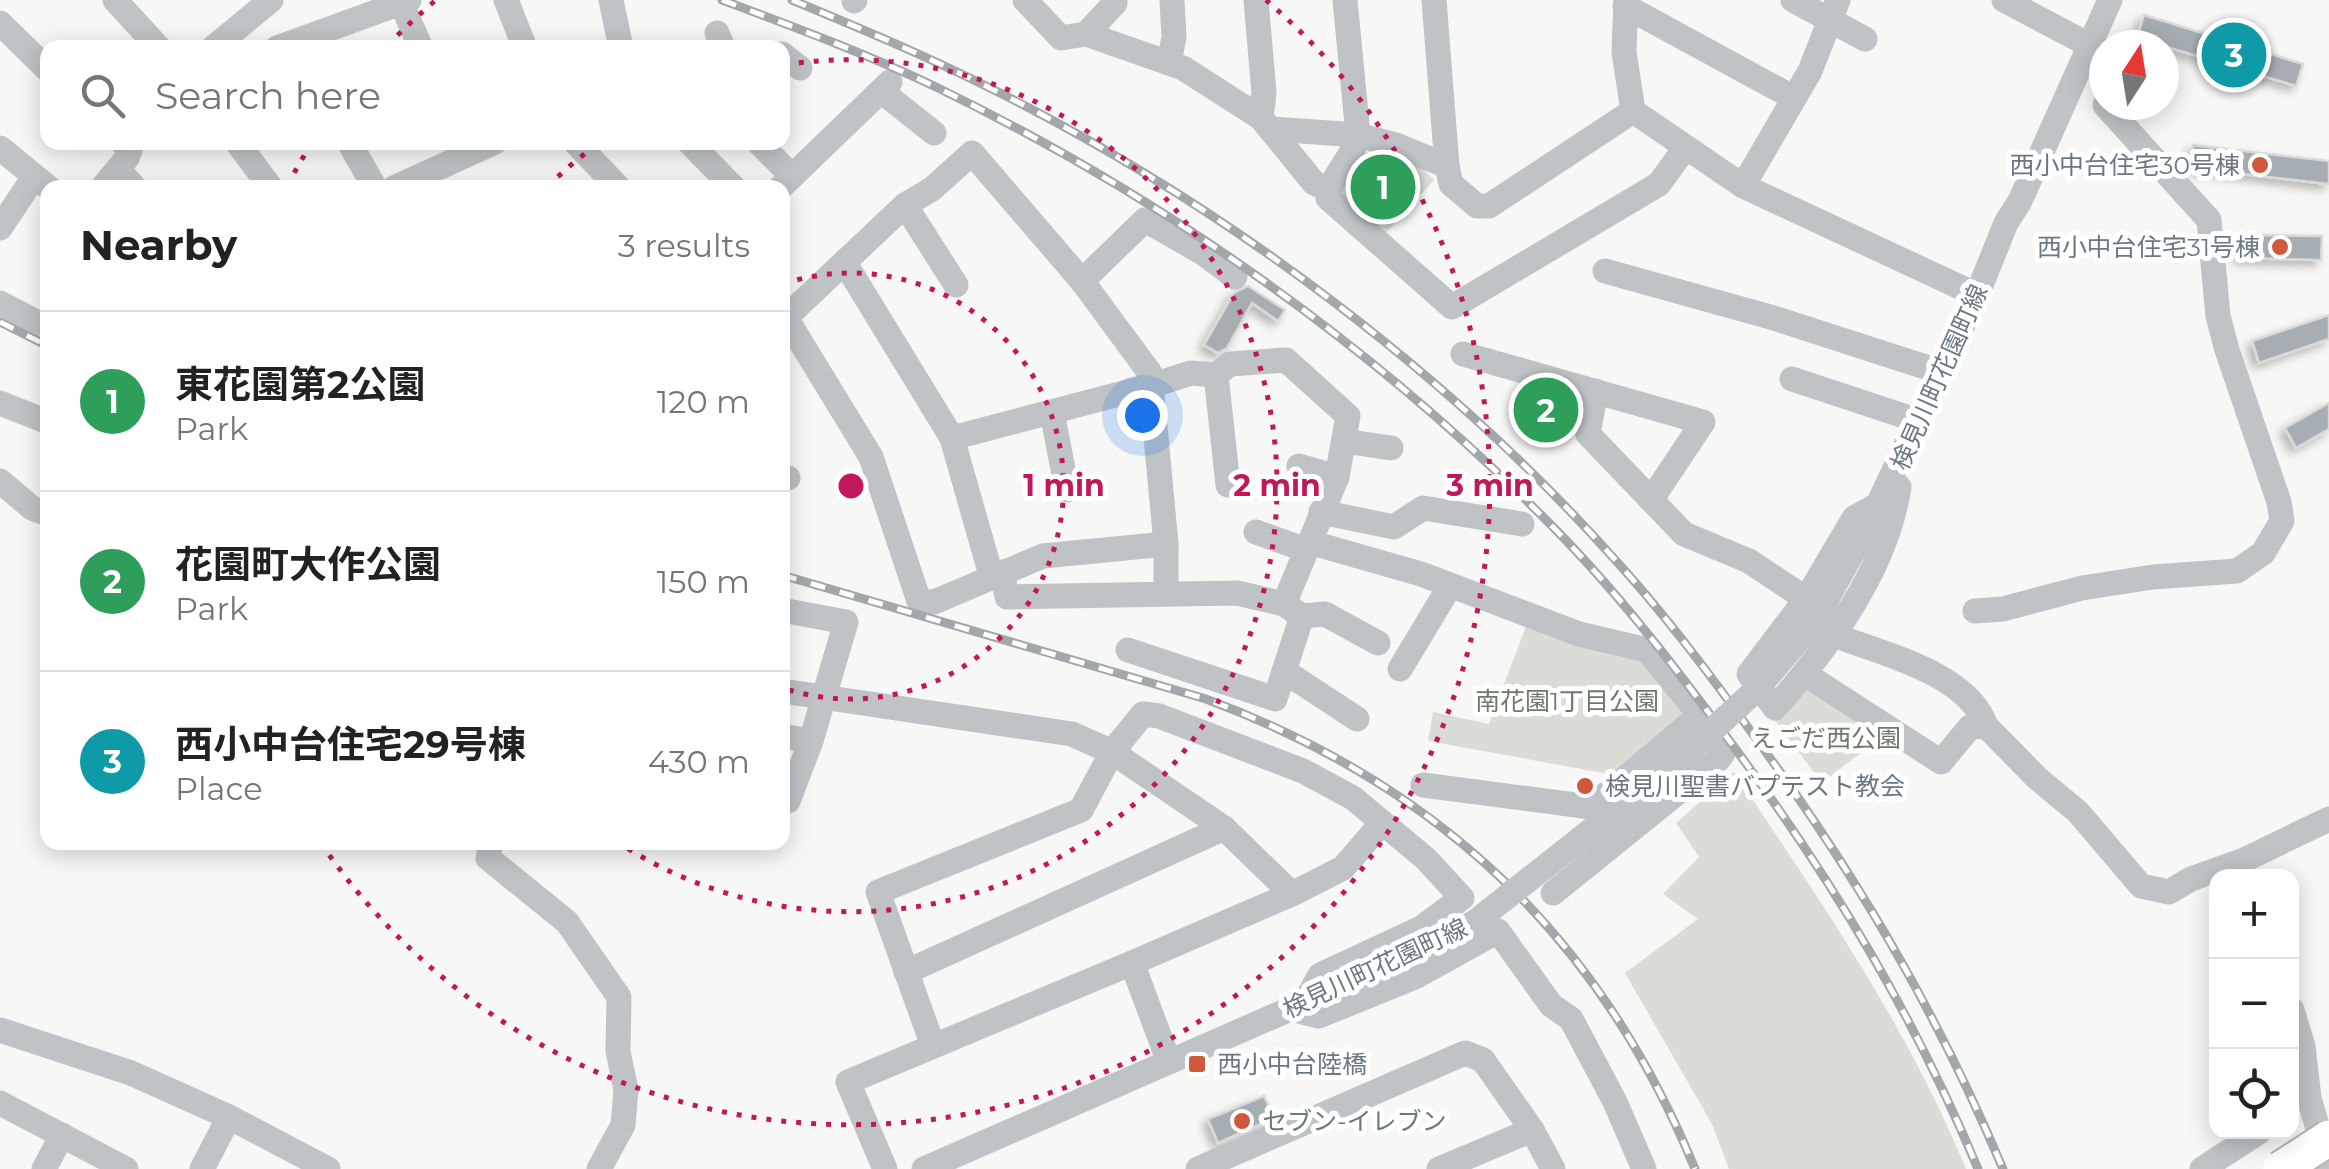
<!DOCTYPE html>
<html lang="en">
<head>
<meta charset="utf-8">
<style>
  :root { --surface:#fff; --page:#f2f2f2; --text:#222; --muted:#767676; --line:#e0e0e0; --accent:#0f766e }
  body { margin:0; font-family:Montserrat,"Noto Sans JP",sans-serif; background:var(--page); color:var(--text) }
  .controls { position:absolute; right:30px; bottom:30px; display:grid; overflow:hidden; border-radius:20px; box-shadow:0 5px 25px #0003 }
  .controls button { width:90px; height:90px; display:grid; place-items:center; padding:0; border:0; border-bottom:2px solid var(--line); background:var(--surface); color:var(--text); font:50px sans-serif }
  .compass { position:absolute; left:2089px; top:30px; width:90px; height:90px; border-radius:50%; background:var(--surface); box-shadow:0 5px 25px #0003; rotate:12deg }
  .you { position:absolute; left:1142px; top:415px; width:35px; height:35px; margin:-25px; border:8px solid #fff; border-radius:50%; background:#1a73e8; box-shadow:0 0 0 15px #1a73e833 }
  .badge { display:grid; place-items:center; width:65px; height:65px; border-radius:50%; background:var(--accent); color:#fff; font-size:32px; font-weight:700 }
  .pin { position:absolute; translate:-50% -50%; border:5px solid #fff; box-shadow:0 2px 10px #0006 }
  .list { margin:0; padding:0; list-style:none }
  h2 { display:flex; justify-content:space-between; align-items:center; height:130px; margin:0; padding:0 40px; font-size:42px }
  h2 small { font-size:32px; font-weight:400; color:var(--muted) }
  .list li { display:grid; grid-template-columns:65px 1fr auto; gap:30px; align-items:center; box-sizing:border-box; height:180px; padding:0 40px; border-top:2px solid var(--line) }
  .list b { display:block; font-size:38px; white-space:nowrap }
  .list p { margin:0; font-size:32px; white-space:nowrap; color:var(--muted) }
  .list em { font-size:32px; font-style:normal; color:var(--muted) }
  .icon { flex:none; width:55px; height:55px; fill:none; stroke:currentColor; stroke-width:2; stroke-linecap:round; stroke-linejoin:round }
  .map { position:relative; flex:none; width:2329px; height:1169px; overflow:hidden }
  .search { position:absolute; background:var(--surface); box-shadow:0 5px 25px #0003; left:40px; top:40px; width:750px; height:110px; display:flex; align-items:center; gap:25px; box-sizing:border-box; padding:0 35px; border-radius:20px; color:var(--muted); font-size:38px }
  .panel { position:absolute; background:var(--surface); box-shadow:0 5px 25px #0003; left:40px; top:180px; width:750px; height:670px; border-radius:20px }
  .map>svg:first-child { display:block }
  .green { fill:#d9ddd6 }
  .building { fill:#a7aeb3; stroke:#d9d9d7; stroke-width:2.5; filter:url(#shadow) }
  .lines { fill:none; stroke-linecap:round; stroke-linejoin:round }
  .minor { stroke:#bfc3c6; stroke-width:25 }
  .rail-casing { stroke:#a1a7ab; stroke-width:9 }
  .rail { stroke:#fff; stroke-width:5; stroke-dasharray:15; stroke-linecap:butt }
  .highway-bridge-casing { stroke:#b3b6b9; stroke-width:39; stroke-linecap:butt }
  .minor-bridge { stroke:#bfc3c6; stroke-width:25 }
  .highway-bridge { stroke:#fff; stroke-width:35 }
  .ring { fill:none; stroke:#c2185b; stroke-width:5; stroke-dasharray:5 10 }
  .poi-dot { fill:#cf583d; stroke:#fff; stroke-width:4 }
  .labels { text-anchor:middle; stroke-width:10; stroke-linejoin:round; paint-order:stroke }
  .poi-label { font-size:25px; fill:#6a7882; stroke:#fff; text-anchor:start }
  .street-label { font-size:25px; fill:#6a7882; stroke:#fff }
  .park-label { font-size:25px; fill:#6c7a68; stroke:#fff }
  .centre { fill:#c2185b; stroke:#fff; stroke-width:5 }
  .ring-label { font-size:30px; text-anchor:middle; font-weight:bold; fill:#c2185b; stroke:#fff; stroke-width:10; stroke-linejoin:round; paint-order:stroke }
</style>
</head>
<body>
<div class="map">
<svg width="2329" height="1169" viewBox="0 0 2329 1169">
  <defs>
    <filter id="shadow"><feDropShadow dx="-5" dy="5" stdDeviation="5" flood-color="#0004"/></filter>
  </defs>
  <rect width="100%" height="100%" fill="#f7f7f5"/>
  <g class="green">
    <polygon points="1389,149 1410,157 1434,180 1383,236 1338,195 1357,155"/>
    <polygon points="1536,383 1568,393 1554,443 1536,439 1523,428"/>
    <polygon points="1528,621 1638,654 1683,712 1680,726 1620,776 1428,741 1433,712 1489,724"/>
    <polygon points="1808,689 1881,737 1822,783 1774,719"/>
    <path d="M1734,772C1820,900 1907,1026 1966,1169H1729L1712,1124L1625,973L1698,919L1663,894L1699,857L1676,823Z"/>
  </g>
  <g class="building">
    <polygon points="2144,15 2303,64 2296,86 2137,38"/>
    <polygon points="2193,145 2329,161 2329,184 2190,168"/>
    <polygon points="2239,235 2322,236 2321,260 2239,258"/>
    <polygon points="1248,286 1285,310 1278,321 1252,303 1227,348 1218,353 1204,345 1234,293"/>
    <polygon points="2329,315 2329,339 2259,363 2252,341"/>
    <polygon points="2329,403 2329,429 2296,448 2285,428"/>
    <polygon points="1264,1096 1274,1118 1218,1143 1208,1119"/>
  </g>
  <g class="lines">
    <g class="minor">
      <polyline points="115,0 159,48"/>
      <polyline points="400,0 421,48"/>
      <polyline points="506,0 525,48"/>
      <polyline points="611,0 621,48"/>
      <polyline points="1025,0 1061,38 1086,34 1183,68 1261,118 1314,183 1330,190 1328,198 1452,307 1659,184 1685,148"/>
      <polyline points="1256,0 1264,93 1261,118"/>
      <polyline points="1434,0 1447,166"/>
      <polyline points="1626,0 1624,52 1633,111 1743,186 1977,295"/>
      <polyline points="1793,0 1865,39"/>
      <polyline points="2004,0 2089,45"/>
      <polyline points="854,1 855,0"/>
      <polyline points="1625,6 1794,98"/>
      <polyline points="0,23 48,70"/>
      <polyline points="717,33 723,48"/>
      <polyline points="1086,34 1115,3"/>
      <polyline points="213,48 271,0"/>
      <polyline points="277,48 409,0"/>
      <polyline points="782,54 800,68"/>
      <polyline points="1169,63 1174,37 1172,0"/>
      <polyline points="881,91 934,133"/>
      <polyline points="1272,129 1358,135 1396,145 1447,166 1451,184 1477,206 1489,206 1633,111"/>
      <polyline points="237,142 271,188"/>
      <polyline points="349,142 375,188"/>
      <polyline points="575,142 619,188"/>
      <polyline points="689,142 734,188"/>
      <polyline points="760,144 792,176"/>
      <polyline points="0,148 49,188"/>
      <polyline points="118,169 135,188"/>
      <polyline points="1743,186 1810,71 1838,0"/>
      <polyline points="102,188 127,158 130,150 122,142"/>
      <polyline points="394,188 495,142"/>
      <polyline points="780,188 890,82"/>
      <path d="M1330,190C1337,169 1354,156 1358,135L1345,0"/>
      <polyline points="905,205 956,285"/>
      <polyline points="0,228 34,177"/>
      <polyline points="845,263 952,438 991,575"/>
      <polyline points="1605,271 1774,318 1941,372"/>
      <polyline points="1082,281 1145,220 1203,253 1235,277"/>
      <polyline points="0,303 48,328"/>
      <polyline points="786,318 871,457 919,601 934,602 1043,556 1166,544"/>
      <polyline points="782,321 905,205 932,189 972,153 1082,281 1150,373 1166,544 1166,594"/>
      <polyline points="1463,354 1703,422 1651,500"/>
      <polyline points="1216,375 1228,485"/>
      <polyline points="1792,379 1919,421"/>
      <polyline points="1596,391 1588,434 1684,534 1749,561 1806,599"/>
      <polyline points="0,403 48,422"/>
      <polyline points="1052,412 1067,490"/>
      <polyline points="952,438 1150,386 1191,373 1216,375 1230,364 1286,360 1348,416 1337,477 1284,604"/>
      <polyline points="1344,441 1391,448"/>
      <polyline points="1299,466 1337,477"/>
      <polyline points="782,479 788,478"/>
      <polyline points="0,481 32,508 48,514"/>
      <path d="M1881,503L1854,518L1806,599L1749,674L1775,708C1830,645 1886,571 1899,487"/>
      <polyline points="1321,512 1394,527 1423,508 1522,524"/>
      <polyline points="1873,515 1977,295 2006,223 2020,201 2110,0"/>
      <polyline points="1256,532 1306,550"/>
      <polyline points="1309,542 1421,574 1579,634 1647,650 1700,715 1591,807 1423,785"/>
      <polyline points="1002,572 1007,597 1237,593 1284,604 1302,616 1325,614 1378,643"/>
      <polyline points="782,610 846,622 811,741 788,801 782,799"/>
      <polyline points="1975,611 2003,609 2082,588 2153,577 2237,571 2263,553 2282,521 2279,502 2227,350 2218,316 2209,220 2105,105"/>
      <path d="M1834,635C1882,654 1968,673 1986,726"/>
      <polyline points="1128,650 1275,699 1302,616"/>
      <polyline points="1400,669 1450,586"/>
      <polyline points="1284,671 1357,719"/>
      <polyline points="1805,674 1941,762 1970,727 1986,726 2037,778 2078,812 2141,886 2169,892 2191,879 2244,860 2329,819"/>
      <polyline points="782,691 1072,734 1112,752 1224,828 1292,894"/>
      <polyline points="782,736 811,741"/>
      <polyline points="491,842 488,858 567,922 619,997 618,1051 626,1090 623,1125 599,1169"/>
      <polyline points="1553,893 1719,759 1723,753 1700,715"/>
      <polyline points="906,972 1224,828"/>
      <polyline points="1291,1009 1319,1016 1415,977 1498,931 1551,1005 1571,1019 1615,1102 1644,1169"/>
      <polyline points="2292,1010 2303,1046 2309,1098 2329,1166"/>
      <polyline points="0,1030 131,1073 229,1117 328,1169"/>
      <polyline points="933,1046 878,892 1081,810 1112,752 1143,714 1159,716 1303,771 1353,798 1426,859 1462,898 1421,928 1320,975 1304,1004"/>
      <polyline points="1169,1062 1132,963 1292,894 1343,868 1381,824"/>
      <polyline points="0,1103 126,1169"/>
      <polyline points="44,1169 62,1135"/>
      <polyline points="202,1169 229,1117"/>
      <polyline points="885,1169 848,1082 1132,963"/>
      <polyline points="924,1169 1304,1003"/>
      <polyline points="1198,1169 1465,1053 1483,1060 1532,1130 1553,1169"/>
      <polyline points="1439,1169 1532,1130"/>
      <polyline points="2202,1169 2259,1132"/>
    </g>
    <g class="rail-casing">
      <g id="rail">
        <path d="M722,0C794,27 867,54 936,87C1165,198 1376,347 1554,528C1623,598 1682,676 1740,755C1837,888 1914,1016 1978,1169"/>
        <path d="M792,0C862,29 931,58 998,92C1225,206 1449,373 1618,563C1676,627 1727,698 1778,769C1869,897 1942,1024 2003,1169"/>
        <polyline points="0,322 48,346"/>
        <path d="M782,575L1206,699C1440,786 1600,937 1695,1169"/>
      </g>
    </g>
    <use href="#rail" class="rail"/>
    <g class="highway-bridge-casing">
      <polyline id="highway-bridge" points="2281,1169 2329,1138"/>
    </g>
    <polyline class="minor-bridge" points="1327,994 1408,958 1475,922 1679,761 1757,689 1816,619 1873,515"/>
    <use href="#highway-bridge" class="highway-bridge"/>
  </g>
  <g class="ring">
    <path d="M783 284A213 213 0 1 1 783 688"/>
    <path d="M547 187A426 426 0 0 1 598 144M784 65A426 426 0 1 1 619 843"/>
    <path d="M287 186A639 639 0 0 1 312 143M387 46A639 639 0 0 1 436 0M1266 0A639 639 0 1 1 321 843"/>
  </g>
  <g class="poi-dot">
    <circle cx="2260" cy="165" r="10"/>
    <circle cx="2280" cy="247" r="10"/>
    <circle cx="1585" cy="786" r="10"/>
    <rect x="1187" y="1054" width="20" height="20" rx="5"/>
    <circle cx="1242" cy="1121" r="10"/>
  </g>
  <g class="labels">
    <g class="poi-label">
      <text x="2240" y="174" text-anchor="end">西小中台住宅30号棟</text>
      <text x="2260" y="256" text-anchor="end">西小中台住宅31号棟</text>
      <text x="1605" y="795">検見川聖書バプテスト教会</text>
      <text x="1217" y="1073">西小中台陸橋</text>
      <text x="1262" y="1130">セブン-イレブン</text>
    </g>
    <g class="street-label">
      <text transform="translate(1939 377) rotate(-66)" y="9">検見川町花園町線</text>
      <text transform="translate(1375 968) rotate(-25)" y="9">検見川町花園町線</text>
    </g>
    <g class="park-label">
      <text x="1567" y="710">南花園1丁目公園</text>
      <text x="1826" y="747">えごだ西公園</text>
    </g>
  </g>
  <circle cx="851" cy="486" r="15" class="centre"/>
  <g class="ring-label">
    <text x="1064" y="496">1 min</text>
    <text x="1277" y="496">2 min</text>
    <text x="1490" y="496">3 min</text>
  </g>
</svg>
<div class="controls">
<button>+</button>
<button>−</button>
<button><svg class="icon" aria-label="locate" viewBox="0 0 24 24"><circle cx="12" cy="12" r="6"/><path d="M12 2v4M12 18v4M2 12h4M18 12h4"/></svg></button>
</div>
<svg class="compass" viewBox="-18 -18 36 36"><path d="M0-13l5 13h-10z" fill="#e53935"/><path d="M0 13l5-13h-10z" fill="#767676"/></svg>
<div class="you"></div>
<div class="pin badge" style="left:1383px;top:187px;background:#2e9e5b">1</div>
<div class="pin badge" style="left:1546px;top:410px;background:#2e9e5b">2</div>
<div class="pin badge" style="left:2234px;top:55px;background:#0f9aa8">3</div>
<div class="search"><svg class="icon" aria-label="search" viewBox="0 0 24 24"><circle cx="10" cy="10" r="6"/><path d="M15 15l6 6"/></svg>Search here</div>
<section class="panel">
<h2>Nearby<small>3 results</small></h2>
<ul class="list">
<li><span class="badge" style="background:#2e9e5b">1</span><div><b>東花園第2公園</b><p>Park</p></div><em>120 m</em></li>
<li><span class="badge" style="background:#2e9e5b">2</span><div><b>花園町大作公園</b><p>Park</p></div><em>150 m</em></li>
<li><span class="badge" style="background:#0f9aa8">3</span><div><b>西小中台住宅29号棟</b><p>Place</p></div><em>430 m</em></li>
</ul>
</section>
</div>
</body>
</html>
